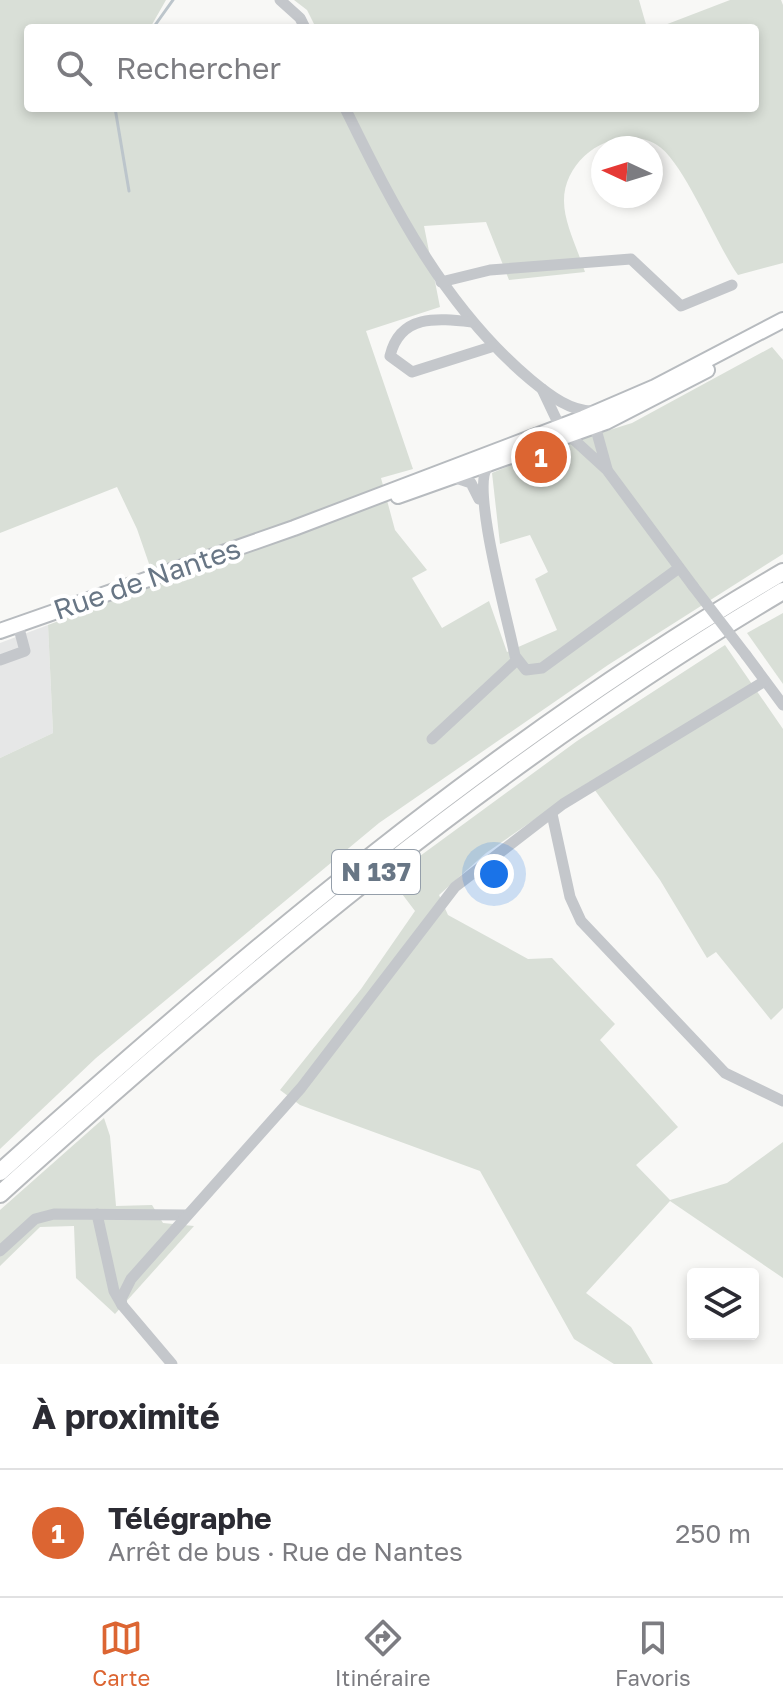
<!DOCTYPE html>
<html lang="fr">
<head>
<meta charset="utf-8">
<style>
  :root { --surface:#fff; --page:#f2f2f3; --text:#2b2b33; --muted:#7c7c81; --line:#e1e1e2; --accent:#dc6532 }
  body { margin:0; font-family:"Golos Text",sans-serif; background:var(--page); color:var(--text) }
  .controls { position:absolute; right:24px; bottom:24px; display:grid; overflow:hidden; border-radius:8px; box-shadow:0 4px 12px #0003 }
  .controls button { width:72px; height:72px; display:grid; place-items:center; padding:0; border:0; border-bottom:2px solid var(--line); background:var(--surface); color:var(--text); font:40px sans-serif }
  .compass { position:absolute; left:591px; top:136px; width:72px; height:72px; border-radius:50%; background:var(--surface); box-shadow:0 4px 12px #0003; rotate:274deg }
  .you { position:absolute; left:494px; top:874px; width:28px; height:28px; margin:-20px; border:6px solid #fff; border-radius:50%; background:#1a73e8; box-shadow:0 0 0 12px #1a73e833 }
  .badge { display:grid; place-items:center; width:52px; height:52px; border-radius:50%; background:var(--accent); color:#fff; font-size:26px; font-weight:700 }
  .pin { position:absolute; translate:-50% -50%; border:4px solid #fff; box-shadow:0 2px 8px #0006 }
  .list { margin:0; padding:0; list-style:none }
  h2 { display:flex; justify-content:space-between; align-items:center; height:104px; margin:0; padding:0 32px; font-size:34px }
  h2 small { font-size:26px; font-weight:400; color:var(--muted) }
  .list li { display:grid; grid-template-columns:52px 1fr auto; gap:24px; align-items:center; box-sizing:border-box; height:128px; padding:0 32px; border-top:2px solid var(--line) }
  .list b { display:block; font-size:30px; white-space:nowrap }
  .list p { margin:0; font-size:26px; white-space:nowrap; color:var(--muted) }
  .list em { font-size:26px; font-style:normal; color:var(--muted) }
  .icon { flex:none; width:44px; height:44px; fill:none; stroke:currentColor; stroke-width:2; stroke-linecap:round; stroke-linejoin:round }
  .map { position:relative; flex:none; width:783px; height:1364px; overflow:hidden }
  .search { position:absolute; background:var(--surface); box-shadow:0 4px 12px #0003; left:24px; right:24px; top:24px; height:88px; display:flex; align-items:center; gap:20px; box-sizing:border-box; padding:0 28px; border-radius:8px; color:var(--muted); font-size:30px }
  .sheet { height:232px; background:var(--surface) }
  nav { display:flex; justify-content:space-around; align-items:center; box-sizing:border-box; height:112px; border-top:2px solid var(--line); background:var(--surface); font-size:22px; color:var(--muted) }
  nav a { display:grid; justify-items:center; gap:4px }
  nav .on { color:var(--accent) }
  .map>svg:first-child { display:block }
  .built { fill:#e6e7e7 }
  .green { fill:#d9dfd7 }
  .lines { fill:none; stroke-linecap:round; stroke-linejoin:round }
  .stream { stroke:#bcc5cb; stroke-width:3 }
  .major-casing { stroke:#b7bbbf; stroke-width:18 }
  .highway-casing { stroke:#b7babd; stroke-width:20 }
  .minor { stroke:#c4c7cb; stroke-width:11 }
  .major { stroke:#fff; stroke-width:14 }
  .highway { stroke:#fff; stroke-width:16 }
  .minor-bridge { stroke:#c4c7cb; stroke-width:11 }
  .labels { text-anchor:middle; stroke-width:8; stroke-linejoin:round; paint-order:stroke }
  .shield { fill:#fff; stroke:#959faa; stroke-width:2 }
  .shield-label { font-size:26px; font-weight:bold; fill:#687685 }
  .street-label { font-size:28px; fill:#687685; stroke:#fff }
</style>
</head>
<body>
<div class="map">
<svg width="783" height="1364" viewBox="0 0 783 1364">
  <rect width="100%" height="100%" fill="#f8f8f6"/>
  <polygon class="built" points="48,625 53,733 0,758 0,643"/>
  <g class="green">
    <path d="M0,0H166L150,28H28V108H755V28H657L730,0H781L783,5V263L738,275C717,246 683,160 657,145C618,122 564,156 564,201C564,223 578,250 585,272L509,280L486,222L424,226L440,307L366,331L413,469L381,478L395,530L427,570L412,578L442,628L489,601L507,652L557,630L535,579L548,572L530,535L500,544L492,473L549,449L632,423L772,347L783,360V554L608,665L379,823L96,1058L0,1149V758L53,733L48,625L156,584L137,529L117,487L0,533Z"/>
    <polygon points="294,0 639,0 647,28 316,28 307,10"/>
    <polygon points="783,613 783,684 747,633"/>
    <polygon points="725,645 783,729 783,1008 771,1020 716,952 707,958 660,880 589,782 486,853 439,895 448,915 528,959 552,958 615,1024 600,1040 678,1127 636,1165 670,1200 727,1183 783,1142 783,1278 670,1201 586,1293 631,1327 653,1364 614,1364 574,1339 480,1171 300,1105 280,1090 361,989 415,911 390,878 577,741"/>
    <polygon points="104,1118 110,1136 116,1206 152,1205 163,1223 194,1226 115,1314 76,1278 74,1226 40,1227 0,1266 0,1210"/>
  </g>
  <g class="lines">
    <g class="stream">
      <polyline points="153,28 173,0"/>
      <polyline points="115,108 129,191"/>
    </g>
    <g class="major-casing">
      <g id="major">
        <polyline points="398,496 606,422 707,370"/>
        <polyline points="0,631 294,528 583,418 655,387 783,320"/>
      </g>
    </g>
    <g class="highway-casing">
      <g id="highway">
        <path d="M0,1172C245,952 498,738 783,572"/>
        <path d="M0,1194C245,973 498,760 783,591"/>
      </g>
    </g>
    <g class="minor">
      <polyline points="280,0 300,18 305,28"/>
      <path d="M345,108C394,208 445,308 531,380C549,395 572,413 596,411"/>
      <polyline points="441,282 490,270 631,259 681,306 732,285"/>
      <path d="M472,322C437,318 400,314 390,356L412,372L491,347"/>
      <polyline points="542,389 560,427 607,470 693,586"/>
      <polyline points="589,423 597,433 607,469"/>
      <path d="M488,466C470,486 509,624 515,656L526,670L542,668L679,568"/>
      <polyline points="456,478 471,483 479,499"/>
      <polyline points="746,655 783,705"/>
      <polyline points="0,660 25,651 18,625"/>
      <polyline points="432,739 517,660"/>
      <polyline points="552,814 570,897 581,921 725,1073 783,1101"/>
      <polyline points="97,1214 114,1291 122,1305 172,1364"/>
      <polyline points="0,1251 35,1219 54,1214 186,1215"/>
      <polyline points="122,1305 121,1299 131,1279 301,1088 455,887 563,804 765,681"/>
    </g>
    <use href="#major" class="major"/>
    <use href="#highway" class="highway"/>
    <polyline class="minor-bridge" points="693,586 746,655"/>
  </g>
  <g class="labels">
    <rect class="shield" x="332" y="850" width="88" height="44" rx="6"/>
    <g class="shield-label">
      <text x="376" y="881">N 137</text>
    </g>
    <g class="street-label">
      <text transform="translate(147 579) rotate(-19)" y="10">Rue de Nantes</text>
    </g>
  </g>
</svg>
<div class="controls">
<button><svg class="icon" aria-label="layers" viewBox="0 0 24 24"><path d="M12 4l9 5-9 5-9-5zM3 14l9 5 9-5"/></svg></button>
</div>
<svg class="compass" viewBox="-18 -18 36 36"><path d="M0-13l5 13h-10z" fill="#e53935"/><path d="M0 13l5-13h-10z" fill="#7c7c81"/></svg>
<div class="you"></div>
<div class="pin badge" style="left:541px;top:457px">1</div>
<div class="search"><svg class="icon" aria-label="search" viewBox="0 0 24 24"><circle cx="10" cy="10" r="6"/><path d="M15 15l6 6"/></svg>Rechercher</div>
</div>
<section class="sheet">
<h2>À proximité<small></small></h2>
<ul class="list">
<li><span class="badge">1</span><div><b>Télégraphe</b><p>Arrêt de bus · Rue de Nantes</p></div><em>250 m</em></li>
</ul>
</section>
<nav>
<a class="on"><svg class="icon" aria-label="map" viewBox="0 0 24 24"><path d="M3 6l6-2 6 2 6-2v14l-6 2-6-2-6 2zM9 4v14M15 6v14"/></svg>Carte</a>
<a><svg class="icon" aria-label="directions" viewBox="0 0 24 24"><path d="M12 3l9 9-9 9-9-9zM9 14v-3h6M13 9l2 2-2 2"/></svg>Itinéraire</a>
<a><svg class="icon" aria-label="saved" viewBox="0 0 24 24"><path d="M7 4h10v16l-5-4-5 4z"/></svg>Favoris</a>
</nav>
</body>
</html>
